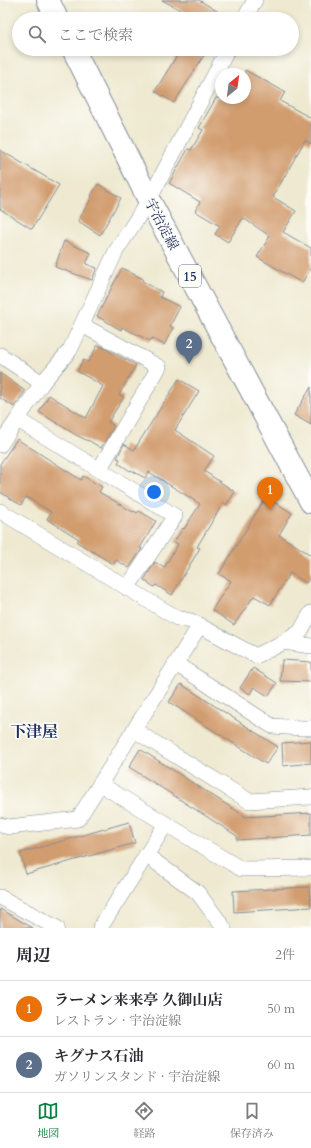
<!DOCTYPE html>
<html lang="ja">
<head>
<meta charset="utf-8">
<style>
  :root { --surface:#fff; --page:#f7f7f7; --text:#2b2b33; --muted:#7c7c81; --line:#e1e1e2; --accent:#0b8043 }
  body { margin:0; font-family:Cardo,"Noto Serif JP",serif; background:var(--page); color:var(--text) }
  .compass { position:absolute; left:215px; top:68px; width:36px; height:36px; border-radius:50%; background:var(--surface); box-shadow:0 2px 6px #0003; rotate:29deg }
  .you { position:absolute; left:154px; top:492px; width:14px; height:14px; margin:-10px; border:3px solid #fff; border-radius:50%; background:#1a73e8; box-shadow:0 0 0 6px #1a73e833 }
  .badge { display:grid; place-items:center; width:26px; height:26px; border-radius:50%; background:var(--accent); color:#fff; font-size:13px; font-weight:700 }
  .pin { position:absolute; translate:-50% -33px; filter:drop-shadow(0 1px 2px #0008) }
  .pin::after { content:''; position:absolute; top:21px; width:14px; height:12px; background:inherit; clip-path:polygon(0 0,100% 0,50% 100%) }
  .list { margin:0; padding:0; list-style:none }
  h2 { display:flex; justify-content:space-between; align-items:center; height:52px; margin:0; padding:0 16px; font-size:17px }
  h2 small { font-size:13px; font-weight:400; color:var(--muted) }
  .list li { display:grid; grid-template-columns:26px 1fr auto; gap:12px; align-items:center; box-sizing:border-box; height:56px; padding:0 16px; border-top:1px solid var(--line) }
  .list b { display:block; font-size:15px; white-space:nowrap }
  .list p { margin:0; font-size:13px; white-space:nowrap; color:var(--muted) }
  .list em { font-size:13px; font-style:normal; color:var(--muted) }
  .icon { flex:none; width:22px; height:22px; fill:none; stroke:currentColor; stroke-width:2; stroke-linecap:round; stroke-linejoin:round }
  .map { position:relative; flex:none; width:311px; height:928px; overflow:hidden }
  .search { position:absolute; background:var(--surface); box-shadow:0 2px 6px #0003; left:12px; right:12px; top:12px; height:44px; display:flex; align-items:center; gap:10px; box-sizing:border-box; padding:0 14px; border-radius:22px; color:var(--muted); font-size:15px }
  .sheet { height:164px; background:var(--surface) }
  nav { display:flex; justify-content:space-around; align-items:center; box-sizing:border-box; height:56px; border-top:1px solid var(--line); background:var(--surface); font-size:11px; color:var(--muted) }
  nav a { display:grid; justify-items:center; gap:2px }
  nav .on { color:var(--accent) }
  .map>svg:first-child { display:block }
  .building { fill:#d19c6e }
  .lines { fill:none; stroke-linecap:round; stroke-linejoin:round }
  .minor-casing { stroke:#848c97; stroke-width:16 }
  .primary-casing { stroke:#848c97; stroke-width:24 }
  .minor { stroke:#fff; stroke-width:15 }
  .primary { stroke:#fff; stroke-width:22 }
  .labels { text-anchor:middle; stroke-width:3.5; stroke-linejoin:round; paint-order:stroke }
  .shield { fill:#fdfcf7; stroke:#5f6c8c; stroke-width:1 }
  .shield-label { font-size:13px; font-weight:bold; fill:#1b2f5e }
  .street-label { font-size:14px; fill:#1b2f5e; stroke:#fdfcf7 }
  .quarter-label { font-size:16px; font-weight:bold; fill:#1b2f5e; stroke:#fdfcf7 }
</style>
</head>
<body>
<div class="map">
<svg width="311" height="928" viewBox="0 0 311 928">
  <rect width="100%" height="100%" fill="#fdfcf7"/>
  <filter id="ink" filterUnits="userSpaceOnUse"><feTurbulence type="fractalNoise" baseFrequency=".025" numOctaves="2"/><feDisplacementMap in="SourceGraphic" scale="8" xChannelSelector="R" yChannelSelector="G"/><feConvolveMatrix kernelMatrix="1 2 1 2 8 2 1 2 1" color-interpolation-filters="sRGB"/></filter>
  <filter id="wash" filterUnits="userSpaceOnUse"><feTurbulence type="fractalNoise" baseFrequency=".012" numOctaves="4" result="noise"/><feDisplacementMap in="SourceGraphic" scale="16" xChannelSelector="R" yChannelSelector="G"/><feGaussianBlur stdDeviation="0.9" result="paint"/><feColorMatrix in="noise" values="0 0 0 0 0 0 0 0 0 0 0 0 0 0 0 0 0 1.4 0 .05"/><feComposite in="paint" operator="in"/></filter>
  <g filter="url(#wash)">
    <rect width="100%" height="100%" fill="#eee9d0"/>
    <g id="blocks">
      <g class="building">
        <polygon points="162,0 199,0 230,19 197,19"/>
        <polygon points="181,49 208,49 174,103 155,91"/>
        <polygon points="245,70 285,92 280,101 311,118 311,144 305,140 273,197 296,211 283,232 311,248 311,267 302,283 257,257 270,236 243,218 228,242 215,234 220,226 195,211 200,202 169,183 188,149 191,150 203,130 199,128 216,98 245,98"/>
        <polygon points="0,150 59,185 32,229 0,209"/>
        <polygon points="98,184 121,198 100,235 78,221 92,197 91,196"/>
        <polygon points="64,241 91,253 86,264 97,268 92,280 55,267"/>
        <polygon points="122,268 143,279 142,281 162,292 160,297 180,307 170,326 173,328 164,345 152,338 150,341 122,327 121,330 97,316"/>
        <polygon points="98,345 136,365 119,395 124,397 108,422 114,426 101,448 88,440 88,441 76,435 39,412 49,395 86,418 103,386 77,371 83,360 88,362"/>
        <polygon points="0,373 25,391 14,407 0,398"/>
        <polygon points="179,379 199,391 175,430 214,456 204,471 235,492 226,505 223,503 197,547 200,548 172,595 156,585 154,587 144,580 155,562 164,568 178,544 174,542 183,528 184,529 200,504 149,472 145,478 131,470 130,471 118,463 120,459 117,458 124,444 134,450"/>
        <polygon points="311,387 311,425 294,415"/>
        <polygon points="17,439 81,480 83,476 102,487 99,492 133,512 134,511 137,513 139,511 156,521 140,548 142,549 129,568 116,560 113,564 77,542 79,539 47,519 51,512 26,497 21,505 0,492 0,464"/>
        <polygon points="266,497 292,513 279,535 311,555 311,576 306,583 290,573 270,605 254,596 234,625 212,610 231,581 219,574"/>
        <polygon points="282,660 311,662 311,682 280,681"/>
        <polygon points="253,668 277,683 268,696 254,687 250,694 240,688"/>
        <polygon points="181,684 278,747 266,764 169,702"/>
        <polygon points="311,741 311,763 283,766 282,743"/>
        <polygon points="140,749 246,817 311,813 311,835 237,840 237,836 129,767"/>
        <polygon points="129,822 135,843 26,874 20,853"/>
        <polygon points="309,887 311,907 234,912 233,891"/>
        <polygon points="0,909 33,928 0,928"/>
      </g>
    </g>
  </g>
  <g filter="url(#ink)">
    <use href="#blocks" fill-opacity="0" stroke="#848c97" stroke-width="1"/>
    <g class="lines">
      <g class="minor-casing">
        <g id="minor">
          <polyline points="244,19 255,0"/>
          <polyline points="82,325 159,367 99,470"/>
          <polyline points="0,355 42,383"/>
          <polyline points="18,420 175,516 127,588"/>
          <polyline points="0,445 42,383 70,350 116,251 149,200 228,49"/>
          <polyline points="0,511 177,618 191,621 256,656 284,642 300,632 311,613"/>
          <polyline points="284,642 311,646"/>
          <polyline points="176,664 272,726 301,728 311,728"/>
          <polyline points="134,730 249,801 311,797"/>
          <polyline points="100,784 166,824 100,928"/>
          <polyline points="166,824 241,869 311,868"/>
          <polyline points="0,825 9,827 78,819 200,625"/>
          <polyline points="146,855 198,893 224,928"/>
          <polyline points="0,897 57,928"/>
        </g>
      </g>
      <g class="primary-casing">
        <g id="primary">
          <polyline points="48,0 57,19"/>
          <polyline points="73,49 149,200 311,502"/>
        </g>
      </g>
      <use href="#minor" class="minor"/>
      <use href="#primary" class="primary"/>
    </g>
  </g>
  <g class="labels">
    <rect class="shield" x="179" y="265" width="22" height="22" rx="3"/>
    <g class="shield-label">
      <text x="190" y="281">15</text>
    </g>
    <g class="street-label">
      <text transform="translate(162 224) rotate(62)" y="5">宇治淀線</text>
    </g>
    <g class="quarter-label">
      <text x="34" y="737">下津屋</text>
    </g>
  </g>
</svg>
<svg class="compass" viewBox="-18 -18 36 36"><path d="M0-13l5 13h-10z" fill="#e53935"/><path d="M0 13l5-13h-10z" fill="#7c7c81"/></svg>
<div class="you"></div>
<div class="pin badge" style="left:270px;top:510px;background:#e8710a">1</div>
<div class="pin badge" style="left:189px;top:364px;background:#5c6f8a">2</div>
<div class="search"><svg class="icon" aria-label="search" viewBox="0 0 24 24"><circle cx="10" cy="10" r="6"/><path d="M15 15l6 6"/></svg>ここで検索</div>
</div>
<section class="sheet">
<h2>周辺<small>2件</small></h2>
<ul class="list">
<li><span class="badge" style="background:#e8710a">1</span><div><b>ラーメン来来亭 久御山店</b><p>レストラン · 宇治淀線</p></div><em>50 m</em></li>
<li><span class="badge" style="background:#5c6f8a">2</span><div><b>キグナス石油</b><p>ガソリンスタンド · 宇治淀線</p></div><em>60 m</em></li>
</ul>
</section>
<nav>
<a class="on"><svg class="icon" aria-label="map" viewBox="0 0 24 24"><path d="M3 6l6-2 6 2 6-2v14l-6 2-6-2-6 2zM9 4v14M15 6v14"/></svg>地図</a>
<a><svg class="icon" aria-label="directions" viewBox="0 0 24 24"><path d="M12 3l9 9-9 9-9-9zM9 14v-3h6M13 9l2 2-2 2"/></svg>経路</a>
<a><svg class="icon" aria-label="saved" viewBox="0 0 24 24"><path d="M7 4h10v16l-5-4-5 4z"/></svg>保存済み</a>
</nav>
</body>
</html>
